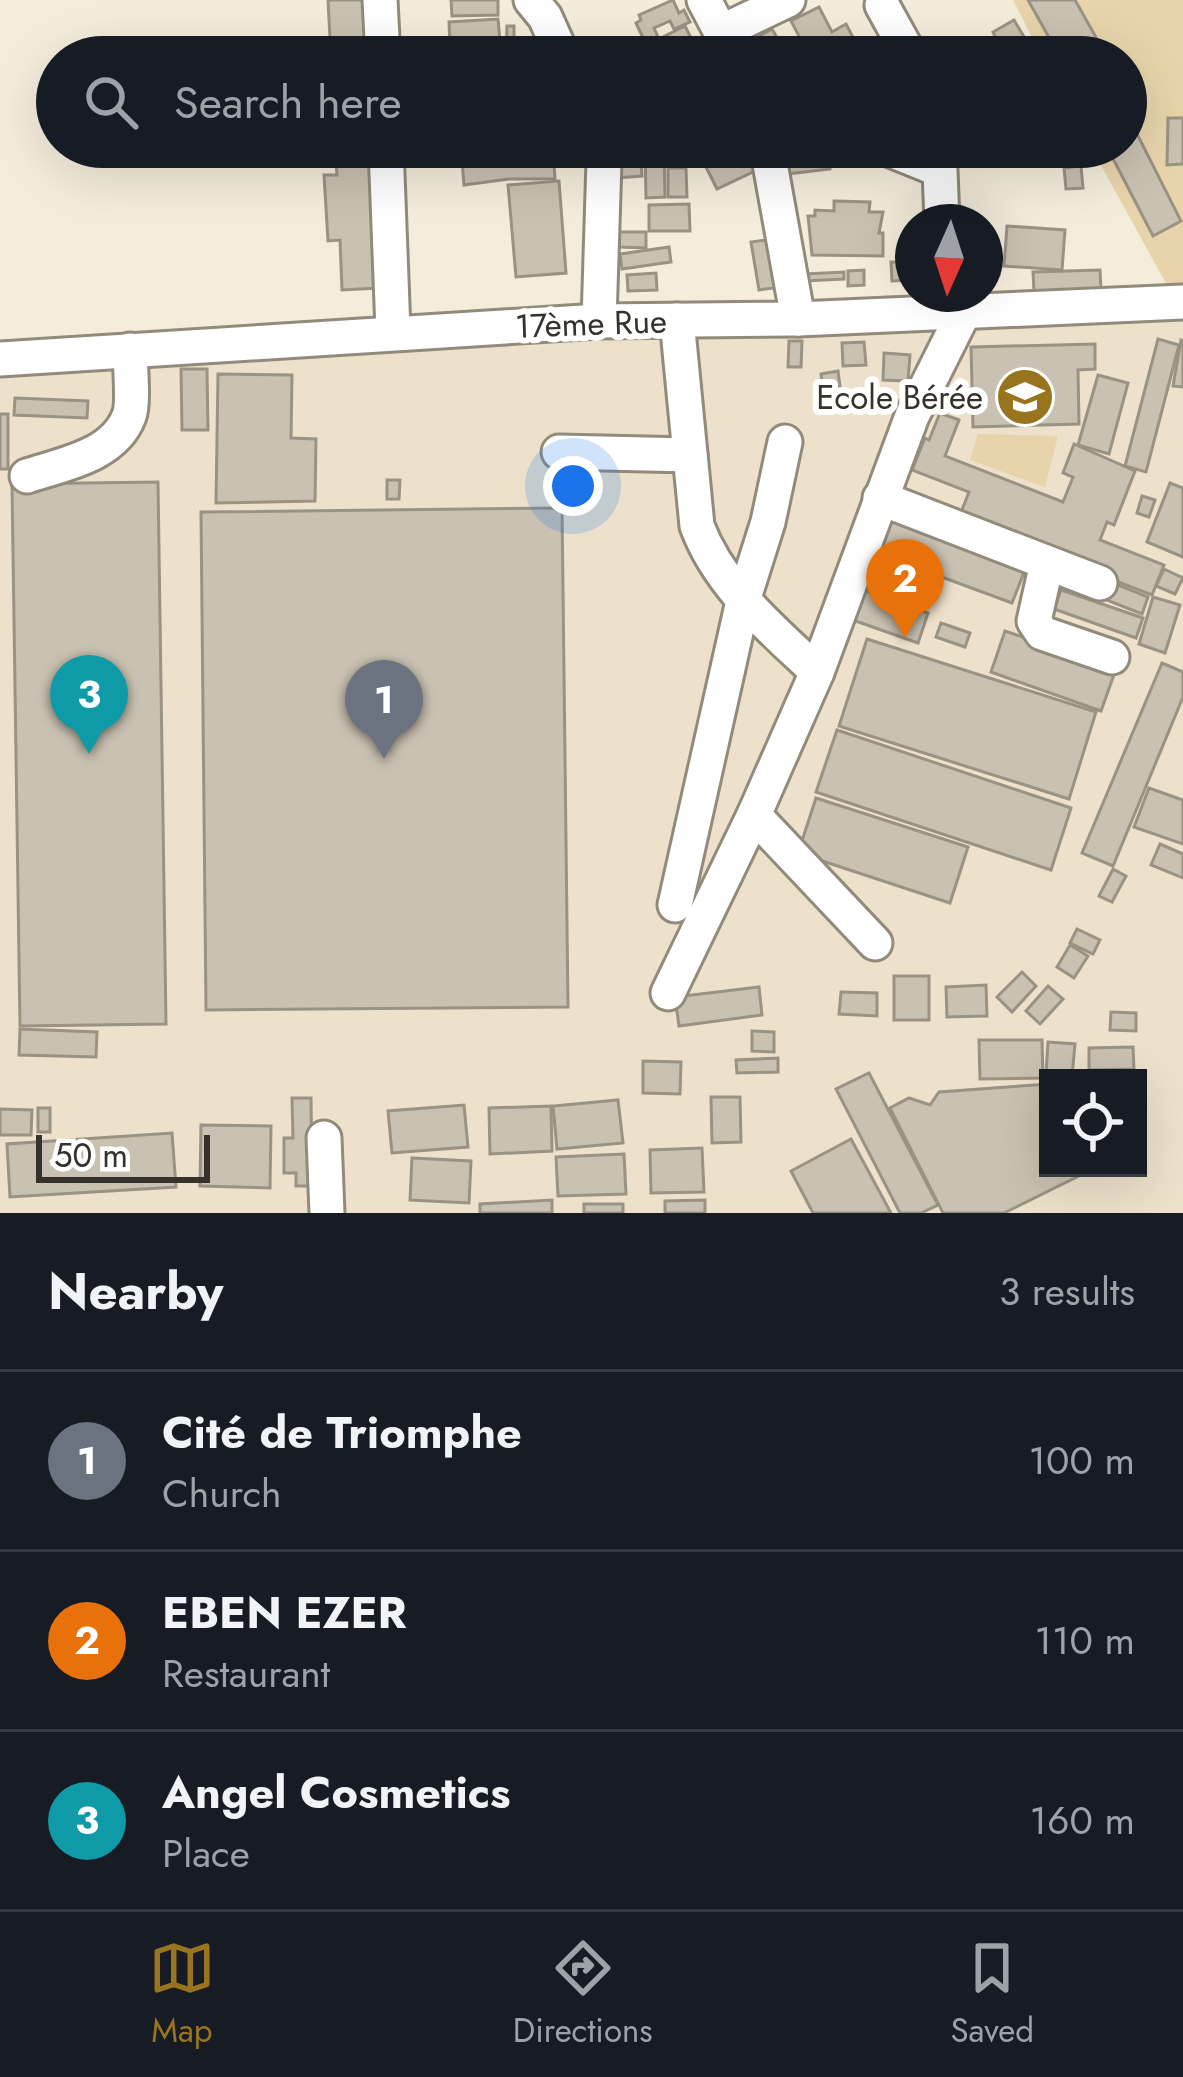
<!DOCTYPE html>
<html lang="en">
<head>
<meta charset="utf-8">
<style>
  :root { --surface:#171b24; --page:#20242c; --text:#f1f3f6; --muted:#9ea1a6; --line:#363941; --accent:#97741d }
  body { margin:0; font-family:Jost,sans-serif; background:var(--page); color:var(--text) }
  .controls { position:absolute; right:36px; bottom:36px; display:grid; overflow:hidden; border-radius:0px; box-shadow:0 12px 48px #0002 }
  .controls button { width:108px; height:108px; display:grid; place-items:center; padding:0; border:0; border-bottom:3px solid var(--line); background:var(--surface); color:var(--text); font:60px sans-serif }
  .compass { position:absolute; left:895px; top:204px; width:108px; height:108px; border-radius:50%; background:var(--surface); box-shadow:0 12px 48px #0002; rotate:183deg }
  .scale { position:absolute; left:36px; bottom:30px; width:174px; box-sizing:border-box; padding-left:12px; border:6px solid #35322c; border-top:0; font-size:33px; line-height:42px; white-space:nowrap; color:#35322c; -webkit-text-stroke:9px #fff; paint-order:stroke }
  .you { position:absolute; left:573px; top:486px; width:42px; height:42px; margin:-30px; border:9px solid #fff; border-radius:50%; background:#1a73e8; box-shadow:0 0 0 18px #1a73e833 }
  .badge { display:grid; place-items:center; width:78px; height:78px; border-radius:50%; background:var(--accent); color:#fff; font-size:39px; font-weight:700 }
  .pin { position:absolute; translate:-50% -99px; filter:drop-shadow(0 3px 6px #0008) }
  .pin::after { content:''; position:absolute; top:63px; width:42px; height:36px; background:inherit; clip-path:polygon(0 0,100% 0,50% 100%) }
  .list { margin:0; padding:0; list-style:none }
  h2 { display:flex; justify-content:space-between; align-items:center; height:156px; margin:0; padding:0 48px; font-size:51px }
  h2 small { font-size:39px; font-weight:400; color:var(--muted) }
  .list li { display:grid; grid-template-columns:78px 1fr auto; gap:36px; align-items:center; box-sizing:border-box; height:180px; padding:0 48px; border-top:3px solid var(--line) }
  .list b { display:block; font-size:45px; white-space:nowrap }
  .list p { margin:0; font-size:39px; white-space:nowrap; color:var(--muted) }
  .list em { font-size:39px; font-style:normal; color:var(--muted) }
  .icon { flex:none; width:66px; height:66px; fill:none; stroke:currentColor; stroke-width:2; stroke-linecap:round; stroke-linejoin:round }
  .map { position:relative; flex:none; width:1183px; height:1213px; overflow:hidden }
  .search { position:absolute; background:var(--surface); box-shadow:0 12px 48px #0002; left:36px; right:36px; top:36px; height:132px; display:flex; align-items:center; gap:30px; box-sizing:border-box; padding:0 42px; border-radius:66px; color:var(--muted); font-size:45px }
  .sheet { height:696px; background:var(--surface) }
  nav { display:flex; justify-content:space-around; align-items:center; box-sizing:border-box; height:168px; border-top:3px solid var(--line); background:var(--surface); font-size:33px; color:var(--muted) }
  nav a { display:grid; justify-items:center; gap:6px }
  nav .on { color:var(--accent) }
  .map>svg:first-child { display:block }
  .built { fill:#ede1cb; fill-rule:evenodd }
  .green { fill:#e7d4ab }
  .building { fill:#c9c1b1; stroke:#9a9283; stroke-width:3 }
  .lines { fill:none; stroke-linecap:round; stroke-linejoin:round }
  .minor-casing { stroke:#928b7c; stroke-width:39 }
  .minor { stroke:#fff; stroke-width:33 }
  .labels { text-anchor:middle; stroke-width:12; stroke-linejoin:round; paint-order:stroke }
  .street-label { font-size:33px; fill:#35322c; stroke:#fff }
  .poi-label { font-size:33px; fill:#35322c; stroke:#fff; text-anchor:end }
</style>
</head>
<body>
<div class="map">
<svg width="1183" height="1213" viewBox="0 0 1183 1213">
  <rect width="100%" height="100%" fill="#f4eddc"/>
  <path class="built" d="M1183,310V1213H0V368ZM1048,1078H1138V1168H1048Z"/>
  <g class="green">
    <polygon points="1013,0 1183,0 1183,288 1169,289 1091,147 1126,147 1126,57 1042,57"/>
    <polygon points="978,434 1058,436 1045,487 970,460"/>
  </g>
  <g class="building">
    <polygon points="328,0 364,0 367,57 331,57"/>
    <polygon points="451,0 498,0 498,15 452,16"/>
    <polygon points="673,0 679,13 684,10 690,22 674,29 670,21 654,28 658,37 645,42 636,23 641,20 639,15"/>
    <polygon points="1028,0 1075,0 1098,41 1069,57 1060,57"/>
    <polygon points="819,7 832,32 846,24 855,41 823,57 810,57 791,21"/>
    <polygon points="498,19 500,42 450,45 449,22"/>
    <polygon points="1014,20 1033,52 1023,57 981,57 1000,47 993,32"/>
    <polygon points="507,26 514,26 514,57 506,57"/>
    <polygon points="685,26 697,50 683,57 653,57 647,45"/>
    <polygon points="772,29 788,57 749,57 743,45"/>
    <polygon points="1126,112 1181,221 1153,236 1107,147 1126,147"/>
    <polygon points="1168,118 1183,118 1183,164 1167,165"/>
    <polygon points="335,147 371,147 378,288 342,290 340,240 328,241 324,175 337,175"/>
    <polygon points="461,147 553,147 555,179 509,179 464,185"/>
    <polygon points="645,147 664,147 665,197 646,198"/>
    <polygon points="696,147 719,147 722,153 728,150 735,164 751,157 757,170 717,189"/>
    <polygon points="784,147 827,147 830,169 787,174"/>
    <polygon points="1010,147 1062,147 1064,156 1013,166"/>
    <polygon points="641,160 642,176 617,178 616,162"/>
    <polygon points="1081,166 1083,188 1066,189 1064,168"/>
    <polygon points="668,168 686,168 687,197 668,197"/>
    <polygon points="559,181 566,273 516,277 508,185"/>
    <polygon points="834,201 870,202 869,212 883,212 879,233 883,233 883,256 812,255 808,216 815,216 815,210 834,211"/>
    <polygon points="689,204 690,231 649,231 649,205"/>
    <polygon points="1007,226 1065,230 1062,270 1004,266"/>
    <polygon points="618,232 646,232 646,248 618,247"/>
    <polygon points="774,239 781,287 759,290 751,242"/>
    <polygon points="669,247 671,262 622,269 620,254"/>
    <polygon points="998,250 999,275 985,275 985,251"/>
    <polygon points="891,262 911,262 911,280 892,281"/>
    <polygon points="864,270 864,285 848,286 848,271"/>
    <polygon points="1100,270 1101,290 1034,292 1033,272"/>
    <polygon points="844,272 844,279 805,281 805,274"/>
    <polygon points="656,273 657,290 628,291 627,275"/>
    <polygon points="1158,339 1179,345 1146,472 1125,466"/>
    <polygon points="1181,340 1183,341 1183,387 1173,386"/>
    <polygon points="789,341 802,341 801,367 788,367"/>
    <polygon points="864,342 866,365 843,366 842,343"/>
    <polygon points="1095,344 1095,369 1078,370 1079,424 973,427 971,347"/>
    <polygon points="884,353 910,355 908,381 883,380"/>
    <polygon points="181,369 207,369 208,430 182,430"/>
    <polygon points="838,371 840,386 823,389 821,374"/>
    <polygon points="218,374 292,375 291,438 316,439 315,501 216,503"/>
    <polygon points="1098,375 1128,383 1109,454 1078,445"/>
    <polygon points="15,398 88,401 87,418 14,415"/>
    <polygon points="940,413 959,420 945,456 1063,502 1073,477 1063,473 1074,444 1135,471 1114,525 1107,522 1100,540 1164,565 1152,595 958,520 969,492 912,470 925,438 929,440"/>
    <rect x="0" y="414" width="8" height="55"/>
    <polygon points="387,480 400,480 399,499 387,499"/>
    <polygon points="158,482 166,1024 20,1026 12,484"/>
    <polygon points="1170,483 1183,488 1183,557 1147,542"/>
    <polygon points="1142,496 1155,500 1149,517 1137,513"/>
    <polygon points="562,508 568,1007 206,1010 201,512"/>
    <polygon points="895,512 1028,562 1012,603 896,560 892,572 869,563 876,544 882,547"/>
    <polygon points="1164,569 1183,578 1175,594 1156,586"/>
    <polygon points="1111,582 1148,597 1142,614 1104,599"/>
    <polygon points="860,589 928,613 918,643 850,619"/>
    <polygon points="1061,590 1143,618 1136,638 1054,609"/>
    <polygon points="1153,597 1180,605 1165,653 1139,644"/>
    <polygon points="941,623 970,633 965,647 936,637"/>
    <polygon points="1005,631 1116,669 1101,711 991,672"/>
    <polygon points="867,639 1096,712 1069,799 839,726"/>
    <polygon points="1162,663 1183,672 1183,697 1113,866 1082,853"/>
    <polygon points="837,730 1071,808 1051,870 816,792"/>
    <polygon points="1149,788 1183,800 1183,844 1134,827"/>
    <polygon points="816,798 968,847 950,903 798,853"/>
    <polygon points="1160,844 1183,854 1183,878 1151,865"/>
    <polygon points="1113,869 1126,876 1112,902 1099,896"/>
    <polygon points="1077,929 1100,940 1093,954 1070,943"/>
    <polygon points="1070,945 1088,956 1074,978 1057,967"/>
    <polygon points="1022,972 1036,986 1012,1012 997,997"/>
    <rect x="894" y="976" width="35" height="44"/>
    <polygon points="986,985 987,1016 947,1017 946,987"/>
    <polygon points="1048,986 1063,999 1040,1024 1026,1011"/>
    <polygon points="759,987 762,1015 679,1026 675,997"/>
    <polygon points="841,992 877,993 877,1016 839,1014"/>
    <polygon points="1111,1012 1136,1013 1136,1031 1110,1030"/>
    <polygon points="20,1029 97,1032 96,1057 19,1055"/>
    <polygon points="752,1031 774,1032 774,1052 752,1051"/>
    <polygon points="979,1040 1042,1040 1043,1078 980,1079"/>
    <polygon points="1048,1042 1075,1044 1072,1077 1046,1075"/>
    <polygon points="1133,1047 1134,1069 1089,1070 1089,1048"/>
    <polygon points="778,1058 778,1072 737,1073 736,1060"/>
    <polygon points="643,1061 681,1062 680,1094 643,1093"/>
    <polygon points="869,1073 938,1205 921,1213 900,1213 836,1089"/>
    <polygon points="1048,1084 1048,1168 1095,1168 1004,1213 943,1213 890,1108 909,1098 930,1105 939,1092"/>
    <polygon points="711,1097 740,1097 741,1142 712,1143"/>
    <polygon points="292,1098 311,1098 312,1186 296,1186 296,1173 284,1173 284,1138 293,1138"/>
    <polygon points="618,1100 623,1143 557,1149 553,1106"/>
    <polygon points="464,1105 468,1147 392,1153 388,1111"/>
    <polygon points="551,1106 552,1151 490,1154 489,1108"/>
    <rect x="38" y="1108" width="12" height="24"/>
    <polygon points="0,1109 32,1110 31,1135 0,1135"/>
    <polygon points="201,1125 271,1126 270,1188 200,1186"/>
    <polygon points="172,1133 176,1187 10,1197 7,1144"/>
    <polygon points="851,1139 891,1213 813,1213 791,1171"/>
    <polygon points="702,1148 704,1192 651,1193 650,1150"/>
    <polygon points="624,1154 626,1194 558,1196 556,1157"/>
    <polygon points="412,1158 471,1161 469,1203 410,1200"/>
    <polygon points="552,1200 552,1213 480,1213 480,1204"/>
    <polygon points="705,1200 705,1213 665,1213 665,1201"/>
    <rect x="584" y="1204" width="39" height="9"/>
  </g>
  <g class="lines">
    <g class="minor-casing">
      <g id="minor">
        <polyline points="380,0 383,57"/>
        <polyline points="531,0 545,17 563,57"/>
        <polyline points="704,0 734,57"/>
        <polyline points="882,5 904,45 904,57"/>
        <polyline points="721,32 788,0"/>
        <polyline points="386,147 393,331"/>
        <polyline points="767,147 798,319"/>
        <polyline points="883,147 940,170 942,222"/>
        <path d="M677,320L697,526C720,587 771,628 817,672"/>
        <polyline points="599,321 604,161 601,147"/>
        <polyline points="0,359 599,321 798,319 1183,302"/>
        <polyline points="559,452 690,455"/>
        <path d="M27,476C63,464 114,456 129,416C134,404 130,365 130,350"/>
        <polyline points="880,498 1100,583"/>
        <polyline points="1047,563 1034,621 1042,633 1112,657"/>
        <polyline points="675,905 743,601 768,522 785,442"/>
        <polyline points="875,943 754,815 817,672 912,416 965,310"/>
        <polyline points="668,993 754,815"/>
        <polyline points="324,1138 327,1213"/>
      </g>
    </g>
    <use href="#minor" class="minor"/>
  </g>
  <defs>
    <g id="school-disc" transform="scale(3)"><circle r="9.5" fill="#97741d" stroke="#fff"/><path d="M0-5L7-2L0 1L-7-2ZM-4 1L0 2.5L4 1V4Q0 6-4 4Z" fill="#fff"/></g>
  </defs>
  <g fill-rule="evenodd">
    <use href="#school-disc" x="1025" y="397"/>
  </g>
  <g class="labels">
    <g class="street-label">
      <text transform="translate(591 323) rotate(-2)" y="12">17ème Rue</text>
    </g>
    <g class="poi-label">
      <text x="983" y="409">Ecole Bérée</text>
    </g>
  </g>
</svg>
<div class="controls">
<button><svg class="icon" aria-label="locate" viewBox="0 0 24 24"><circle cx="12" cy="12" r="6"/><path d="M12 2v4M12 18v4M2 12h4M18 12h4"/></svg></button>
</div>
<svg class="compass" viewBox="-18 -18 36 36"><path d="M0-13l5 13h-10z" fill="#e53935"/><path d="M0 13l5-13h-10z" fill="#9ea1a6"/></svg>
<div class="scale">50 m</div>
<div class="you"></div>
<div class="pin badge" style="left:384px;top:759px;background:#6b7280">1</div>
<div class="pin badge" style="left:905px;top:638px;background:#e8710a">2</div>
<div class="pin badge" style="left:89px;top:754px;background:#0f9aa8">3</div>
<div class="search"><svg class="icon" aria-label="search" viewBox="0 0 24 24"><circle cx="10" cy="10" r="6"/><path d="M15 15l6 6"/></svg>Search here</div>
</div>
<section class="sheet">
<h2>Nearby<small>3 results</small></h2>
<ul class="list">
<li><span class="badge" style="background:#6b7280">1</span><div><b>Cité de Triomphe</b><p>Church</p></div><em>100 m</em></li>
<li><span class="badge" style="background:#e8710a">2</span><div><b>EBEN EZER</b><p>Restaurant</p></div><em>110 m</em></li>
<li><span class="badge" style="background:#0f9aa8">3</span><div><b>Angel Cosmetics</b><p>Place</p></div><em>160 m</em></li>
</ul>
</section>
<nav>
<a class="on"><svg class="icon" aria-label="map" viewBox="0 0 24 24"><path d="M3 6l6-2 6 2 6-2v14l-6 2-6-2-6 2zM9 4v14M15 6v14"/></svg>Map</a>
<a><svg class="icon" aria-label="directions" viewBox="0 0 24 24"><path d="M12 3l9 9-9 9-9-9zM9 14v-3h6M13 9l2 2-2 2"/></svg>Directions</a>
<a><svg class="icon" aria-label="saved" viewBox="0 0 24 24"><path d="M7 4h10v16l-5-4-5 4z"/></svg>Saved</a>
</nav>
</body>
</html>
